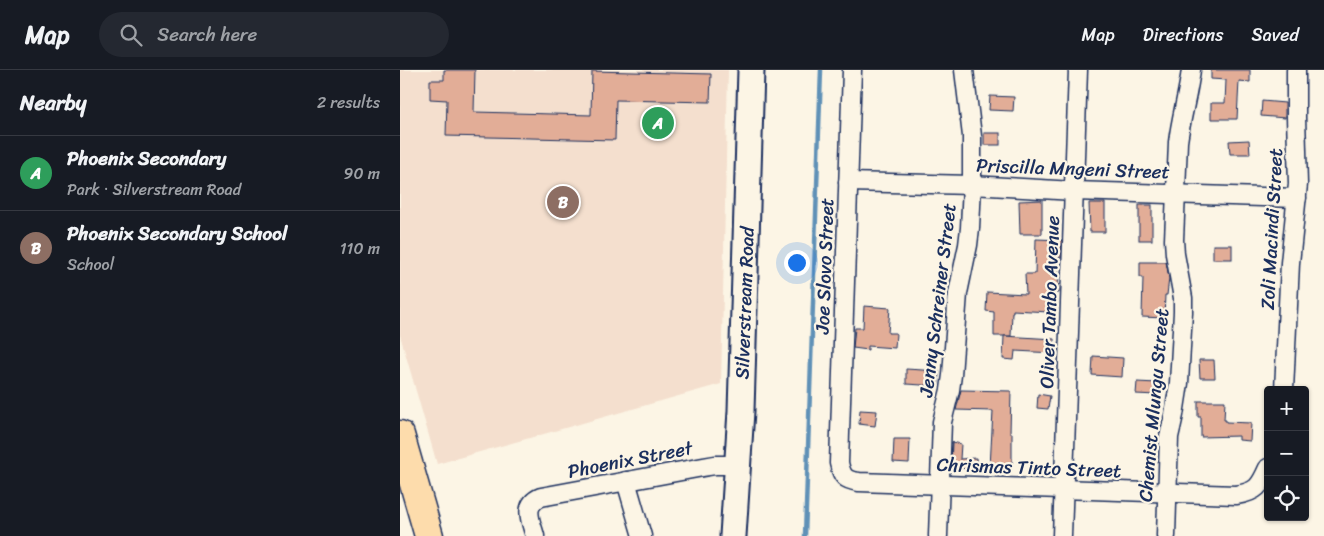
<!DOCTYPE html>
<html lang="en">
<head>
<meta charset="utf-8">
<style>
  :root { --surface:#171b24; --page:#242831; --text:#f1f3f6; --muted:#9ea1a6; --line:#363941; --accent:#1f6fb2 }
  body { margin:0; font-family:Sriracha,sans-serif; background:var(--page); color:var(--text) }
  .controls { position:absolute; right:15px; bottom:15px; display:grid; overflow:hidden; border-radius:5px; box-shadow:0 1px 4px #0004 }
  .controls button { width:45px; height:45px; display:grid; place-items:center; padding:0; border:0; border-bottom:1px solid var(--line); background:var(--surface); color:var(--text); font:25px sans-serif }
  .you { position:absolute; left:396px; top:192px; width:18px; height:18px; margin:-12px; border:4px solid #fff; border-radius:50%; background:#1a73e8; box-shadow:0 0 0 8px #1a73e833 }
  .badge { display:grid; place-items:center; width:32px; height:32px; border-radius:50%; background:var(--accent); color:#fff; font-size:16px; font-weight:700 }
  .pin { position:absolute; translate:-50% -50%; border:2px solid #fff; box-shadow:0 1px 5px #0006 }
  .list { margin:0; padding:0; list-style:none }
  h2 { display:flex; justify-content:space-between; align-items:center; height:65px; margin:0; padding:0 20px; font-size:21px }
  h2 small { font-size:16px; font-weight:400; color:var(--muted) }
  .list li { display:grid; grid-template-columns:32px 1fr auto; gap:15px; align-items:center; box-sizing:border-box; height:75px; padding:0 20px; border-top:1px solid var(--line) }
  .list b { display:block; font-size:19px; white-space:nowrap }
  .list p { margin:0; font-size:16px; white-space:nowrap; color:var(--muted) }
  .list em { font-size:16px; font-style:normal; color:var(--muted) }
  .icon { flex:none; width:28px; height:28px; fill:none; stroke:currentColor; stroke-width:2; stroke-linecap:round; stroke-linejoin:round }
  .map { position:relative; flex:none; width:924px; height:466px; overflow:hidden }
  header { display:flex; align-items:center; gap:30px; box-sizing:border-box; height:70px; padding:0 25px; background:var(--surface); border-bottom:1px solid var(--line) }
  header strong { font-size:24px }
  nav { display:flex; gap:28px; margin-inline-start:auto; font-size:18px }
  .search { width:350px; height:45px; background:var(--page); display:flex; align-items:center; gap:12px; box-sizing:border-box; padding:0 18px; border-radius:28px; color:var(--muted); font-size:19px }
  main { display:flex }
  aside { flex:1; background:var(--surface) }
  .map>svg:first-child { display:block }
  .built { fill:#f4dfce }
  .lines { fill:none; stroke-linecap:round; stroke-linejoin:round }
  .stream { stroke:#6191b7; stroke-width:4.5 }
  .building { fill:#e2ad97; stroke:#1b2f5e }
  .street-casing { stroke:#1b2f5e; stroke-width:21 }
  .secondary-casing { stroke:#1b2f5e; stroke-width:29 }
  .primary-casing { stroke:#1b2f5e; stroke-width:31 }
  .street { stroke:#fcf5e5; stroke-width:18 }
  .secondary { stroke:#fcf5e5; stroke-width:25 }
  .primary { stroke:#fddcac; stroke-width:28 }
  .labels { text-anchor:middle; stroke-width:4.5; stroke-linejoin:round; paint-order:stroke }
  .street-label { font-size:19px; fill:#1b2f5e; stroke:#fcf5e5 }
</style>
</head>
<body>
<header>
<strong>Map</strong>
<div class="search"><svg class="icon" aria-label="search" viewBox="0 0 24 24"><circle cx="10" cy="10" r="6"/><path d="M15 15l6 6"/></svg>Search here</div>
<nav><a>Map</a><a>Directions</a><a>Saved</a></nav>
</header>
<main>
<aside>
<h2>Nearby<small>2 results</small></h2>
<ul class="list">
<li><span class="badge" style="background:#2e9e5b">A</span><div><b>Phoenix Secondary</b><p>Park · Silverstream Road</p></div><em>90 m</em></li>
<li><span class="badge" style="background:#8d6e63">B</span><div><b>Phoenix Secondary School</b><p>School</p></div><em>110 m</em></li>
</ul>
</aside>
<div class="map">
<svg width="924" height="466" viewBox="0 0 924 466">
  <rect width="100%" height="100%" fill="#fcf5e5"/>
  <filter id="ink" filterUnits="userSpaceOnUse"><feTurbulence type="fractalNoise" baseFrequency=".02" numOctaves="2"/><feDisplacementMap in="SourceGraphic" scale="10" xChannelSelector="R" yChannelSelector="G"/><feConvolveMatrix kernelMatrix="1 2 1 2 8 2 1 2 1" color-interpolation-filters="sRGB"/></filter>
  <g filter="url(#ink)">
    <polygon class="built" points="0,0 328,0 321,314 37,394 0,265"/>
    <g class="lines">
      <polyline class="stream" points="405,466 421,0"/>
    </g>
    <g class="building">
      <polygon points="44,0 75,0 74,42 191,45 192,1 311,4 310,32 216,30 215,70 46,66 47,30 30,29 30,10 44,10"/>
      <polygon points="811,0 850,0 850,12 839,11 837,49 811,49 811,33 825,33 826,10 811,9"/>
      <polygon points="590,26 614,27 613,41 589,40"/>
      <polygon points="862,31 885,33 885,48 861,46"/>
      <rect x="584" y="63" width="16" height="12"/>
      <polygon points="849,70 850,84 830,84 829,71"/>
      <polygon points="642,130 642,164 620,164 619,131"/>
      <polygon points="689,133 705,133 705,162 690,162"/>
      <rect x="739" y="135" width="13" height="35"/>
      <polygon points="636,169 662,170 661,188 657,187 659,223 650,223 649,242 613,240 613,242 612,242 611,266 594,266 594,242 586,241 587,222 626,224 625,204 635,204"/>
      <rect x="813" y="175" width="19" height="14"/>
      <polygon points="740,192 766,192 769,208 767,225 765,225 764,248 742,247 743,207 740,207"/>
      <polygon points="464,236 490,238 488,263 496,263 495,278 468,276 468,280 453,278 455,258 463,258"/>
      <polygon points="604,266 654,269 654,283 615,281 614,290 603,289"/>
      <polygon points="693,286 723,288 722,307 692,305"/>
      <polygon points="799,290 814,290 815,308 800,308"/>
      <polygon points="506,299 539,301 538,316 506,314"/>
      <polygon points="737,312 757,313 756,325 736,324"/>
      <polygon points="561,320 611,321 610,363 612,363 612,397 590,397 593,341 556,340"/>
      <polygon points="638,324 650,326 648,339 637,338"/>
      <polygon points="798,331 825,331 824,350 826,350 826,352 851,353 850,371 839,370 839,366 801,367 801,347 798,347"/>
      <polygon points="460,340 477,341 475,356 459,354"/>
      <polygon points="494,369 510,369 509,393 493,392"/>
      <polygon points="552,372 561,374 560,389 576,388 577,400 551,397"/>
    </g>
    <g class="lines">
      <g class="street-casing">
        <g id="street">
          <path d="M452,0L439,393C442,407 445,410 459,412L836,425C857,422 860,416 868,398"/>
          <polyline points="448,112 572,115 674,121 897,128"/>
          <polyline points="884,320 890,193 898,114 896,47 896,0"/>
          <polyline points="226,411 242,466"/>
          <path d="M135,466C131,451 122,435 141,427L303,397L315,395H338"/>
          <polyline points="538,466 542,352 550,320 552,305 558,223 568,175 570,158 572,115 572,66 564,0"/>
          <polyline points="662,466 678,0"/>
          <path d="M766,466L769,367L774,345L779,313L783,242V228L775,184L774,170L778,72C781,48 788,24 791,0"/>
        </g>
      </g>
      <g class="secondary-casing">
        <polyline id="secondary" points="333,466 341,341 351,0"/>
      </g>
      <g class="primary-casing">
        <polyline id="primary" points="0,365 29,466"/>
      </g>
      <use href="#street" class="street"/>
      <use href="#secondary" class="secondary"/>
      <use href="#primary" class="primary"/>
    </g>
  </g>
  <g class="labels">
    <g class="street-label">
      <text transform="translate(673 98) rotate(2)" y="7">Priscilla Mngeni Street</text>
      <text transform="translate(871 159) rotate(-87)" y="7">Zoli Macindi Street</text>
      <text transform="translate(424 196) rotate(-88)" y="7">Joe Slovo Street</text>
      <text transform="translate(537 230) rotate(-83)" y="7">Jenny Schreiner Street</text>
      <text transform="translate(649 232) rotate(-88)" y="7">Oliver Tambo Avenue</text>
      <text transform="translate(344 233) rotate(-88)" y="7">Silverstream Road</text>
      <text transform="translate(753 335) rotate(-85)" y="7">Chemist Mlungu Street</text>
      <text transform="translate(230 389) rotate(-11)" y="7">Phoenix Street</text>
      <text transform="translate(629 397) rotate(2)" y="7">Chrismas Tinto Street</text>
    </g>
  </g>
</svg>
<div class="controls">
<button>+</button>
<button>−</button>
<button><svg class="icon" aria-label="locate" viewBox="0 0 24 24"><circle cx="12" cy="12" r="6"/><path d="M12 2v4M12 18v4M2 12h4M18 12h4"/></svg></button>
</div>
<div class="you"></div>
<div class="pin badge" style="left:258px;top:53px;background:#2e9e5b">A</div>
<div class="pin badge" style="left:163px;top:132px;background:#8d6e63">B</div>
</div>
</main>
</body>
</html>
